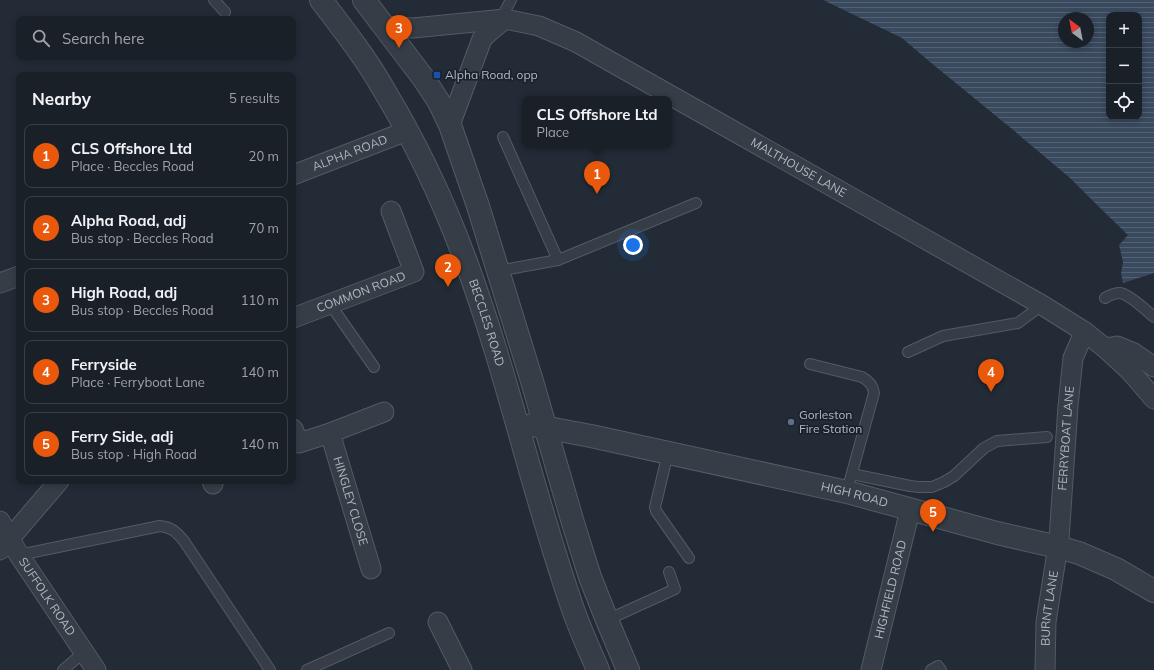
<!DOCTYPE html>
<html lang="en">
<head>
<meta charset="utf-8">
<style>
  :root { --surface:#1a2028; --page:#232830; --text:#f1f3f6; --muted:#9fa3a8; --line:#383e45; --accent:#ea580c }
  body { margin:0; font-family:Mulish,sans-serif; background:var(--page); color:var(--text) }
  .controls { position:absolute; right:12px; top:12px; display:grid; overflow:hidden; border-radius:8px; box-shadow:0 2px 6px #0003 }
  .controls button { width:36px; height:36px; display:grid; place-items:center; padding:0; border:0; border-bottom:1px solid var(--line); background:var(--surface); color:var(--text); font:20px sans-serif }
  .compass { position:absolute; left:1058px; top:12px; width:36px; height:36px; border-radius:50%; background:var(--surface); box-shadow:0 2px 6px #0003; rotate:328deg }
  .you { position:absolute; left:633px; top:245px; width:14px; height:14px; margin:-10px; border:3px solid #fff; border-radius:50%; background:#1a73e8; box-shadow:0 0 0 6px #1a73e833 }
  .badge { display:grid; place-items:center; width:26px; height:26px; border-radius:50%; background:var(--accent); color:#fff; font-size:13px; font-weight:700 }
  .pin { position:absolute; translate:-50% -33px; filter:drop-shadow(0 1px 2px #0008) }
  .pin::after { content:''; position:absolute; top:21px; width:14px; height:12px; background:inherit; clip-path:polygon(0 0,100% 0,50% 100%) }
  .popup { position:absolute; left:522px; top:96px; width:150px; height:52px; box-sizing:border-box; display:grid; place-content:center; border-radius:8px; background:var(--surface); filter:drop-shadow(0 1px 3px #0005); font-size:13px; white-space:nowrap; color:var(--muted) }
  .popup b { font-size:15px; color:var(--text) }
  .popup::after { content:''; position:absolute; left:50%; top:100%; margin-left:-8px; border:8px solid transparent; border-top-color:var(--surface) }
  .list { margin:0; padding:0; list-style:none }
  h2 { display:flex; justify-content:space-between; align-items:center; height:52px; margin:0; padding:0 16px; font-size:17px }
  h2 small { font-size:13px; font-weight:400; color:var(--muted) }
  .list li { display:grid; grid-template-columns:26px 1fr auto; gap:12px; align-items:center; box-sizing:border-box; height:64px; margin:0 8px 8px; padding:0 8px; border:1px solid var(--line); border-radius:8px }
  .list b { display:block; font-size:15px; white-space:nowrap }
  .list p { margin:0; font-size:13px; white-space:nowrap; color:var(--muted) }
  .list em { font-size:13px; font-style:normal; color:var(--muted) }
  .icon { flex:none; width:22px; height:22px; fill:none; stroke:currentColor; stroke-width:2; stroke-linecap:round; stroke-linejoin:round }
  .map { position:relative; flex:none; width:1154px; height:670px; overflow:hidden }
  .search { position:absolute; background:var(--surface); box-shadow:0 2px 6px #0003; left:16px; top:16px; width:280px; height:44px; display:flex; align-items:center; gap:10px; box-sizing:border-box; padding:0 14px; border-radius:8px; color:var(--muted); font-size:15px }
  .panel { position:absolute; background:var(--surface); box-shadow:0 2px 6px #0003; left:16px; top:72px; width:280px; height:412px; border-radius:8px }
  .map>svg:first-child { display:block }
  .water { fill:url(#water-rules); fill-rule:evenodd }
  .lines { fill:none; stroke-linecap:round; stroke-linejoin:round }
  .service-casing { stroke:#535b64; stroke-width:12 }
  .minor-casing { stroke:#535b64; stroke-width:21 }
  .tertiary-casing { stroke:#535b64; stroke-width:24 }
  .service { stroke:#363d46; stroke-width:10 }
  .minor { stroke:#363d46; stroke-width:19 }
  .tertiary { stroke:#363d46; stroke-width:22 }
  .transit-dot { fill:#1a4fb4; stroke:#1b222b; stroke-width:1.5 }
  .service-dot { fill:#5c6f8a; stroke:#1b222b; stroke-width:1.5 }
  .labels { text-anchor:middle; stroke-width:3.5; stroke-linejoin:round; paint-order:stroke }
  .poi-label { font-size:12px; fill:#b0b8c3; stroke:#1b222b; text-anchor:start }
  .street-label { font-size:12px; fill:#b0b8c3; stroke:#1b222b }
</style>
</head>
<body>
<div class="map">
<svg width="1154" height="670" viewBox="0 0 1154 670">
  <defs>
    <pattern id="water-rules" width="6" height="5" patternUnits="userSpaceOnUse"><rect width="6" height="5" fill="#39495e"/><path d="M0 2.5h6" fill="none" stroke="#536173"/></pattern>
  </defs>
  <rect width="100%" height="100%" fill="#222b36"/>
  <path class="water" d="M823,0H1154V273L1123,283L1121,273L1123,262L1119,245L1128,235L1098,206L1070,178L1012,129L930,62L902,38ZM1109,15H1139V117H1109ZM1064,18H1088V42H1064Z"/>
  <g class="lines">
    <g class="service-casing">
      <g id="service">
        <polyline points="214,0 225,12"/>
        <polyline points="505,19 505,11 511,0"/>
        <polyline points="503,137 558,260"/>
        <polyline points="498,271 558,260 696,203"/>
        <path d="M1105,298C1110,295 1114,293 1120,293C1129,294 1147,311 1154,317"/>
        <polyline points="330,304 374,367"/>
        <polyline points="908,352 943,336 1018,323 1042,305"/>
        <path d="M810,364L862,377C869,381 873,385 874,393L850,480"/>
        <polyline points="668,453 655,507 656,511 689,558"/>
        <polyline points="852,474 910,486 919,487 932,487 944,482 954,476 984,448 997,441 1047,437"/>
        <path d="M19,555L160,526C172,527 177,533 184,541L270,670"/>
        <polyline points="607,620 675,589 669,572"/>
        <polyline points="63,670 84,652"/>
        <polyline points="307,670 389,633"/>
        <polyline points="931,670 938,666 941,670"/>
      </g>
    </g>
    <g class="minor-casing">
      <g id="minor">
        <path id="s1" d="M384,26L413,28L505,19L539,26L576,42L1042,305L1085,332L1105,348L1130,371L1154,399"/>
        <polyline points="450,125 482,39 490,31 505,19"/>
        <path id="s2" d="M293,175L407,131"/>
        <polyline points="0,283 19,276"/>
        <path id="s3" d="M293,318L414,272L391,211"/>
        <polyline points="1105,348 1117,346 1134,353 1154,367"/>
        <polyline points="293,429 299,443 330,433 384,412"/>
        <path id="s4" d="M330,433L371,569"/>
        <polyline points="212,481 213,484"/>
        <path id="s5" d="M0,521L19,555L96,670"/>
        <polyline points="0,550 59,481"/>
        <polyline points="438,622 462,670"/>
        <path id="s6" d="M871,670L910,510"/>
        <path id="s7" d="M1045,670L1046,622L1059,539L1068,406L1073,358L1080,342L1085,332"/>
      </g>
    </g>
    <g class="tertiary-casing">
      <g id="tertiary">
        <path id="s8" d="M321,0C343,29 366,58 384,90C416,143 443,200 465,259C508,374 533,496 574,612C581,632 590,651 598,670"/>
        <polyline points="364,0 424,79 439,102 450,125 478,206 532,381 573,523 590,577 607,620 628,670"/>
        <path id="s9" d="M532,425L591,436L847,492L997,533L1058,547L1079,553L1116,569L1154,591"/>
      </g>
    </g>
    <use href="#service" class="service"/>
    <use href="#minor" class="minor"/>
    <use href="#tertiary" class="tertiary"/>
  </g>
  <rect class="transit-dot" x="433" y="71" width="8" height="8" rx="2"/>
  <circle class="service-dot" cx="791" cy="422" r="4"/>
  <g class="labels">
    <g class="poi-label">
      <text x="445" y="79">Alpha Road, opp</text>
      <text x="799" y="419">Gorleston<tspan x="799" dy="14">Fire Station</tspan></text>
    </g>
    <g class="street-label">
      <text dy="4" stroke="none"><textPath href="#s2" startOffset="61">ALPHA ROAD</textPath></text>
      <text dy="4" stroke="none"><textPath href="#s1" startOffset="452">MALTHOUSE LANE</textPath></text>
      <text dy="4" stroke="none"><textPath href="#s3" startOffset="73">COMMON ROAD</textPath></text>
      <text dy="4" stroke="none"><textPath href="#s8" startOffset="365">BECCLES ROAD</textPath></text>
      <text dy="4" stroke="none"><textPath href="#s7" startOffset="233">FERRYBOAT LANE</textPath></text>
      <text dy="4" stroke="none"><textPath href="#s9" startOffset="330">HIGH ROAD</textPath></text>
      <text dy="4" stroke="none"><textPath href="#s4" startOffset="71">HINGLEY CLOSE</textPath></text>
      <text dy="4" stroke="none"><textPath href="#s6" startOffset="83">HIGHFIELD ROAD</textPath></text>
      <text dy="4" stroke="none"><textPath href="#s5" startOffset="89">SUFFOLK ROAD</textPath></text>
      <text dy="4" stroke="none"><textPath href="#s7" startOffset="62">BURNT LANE</textPath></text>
    </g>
  </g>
</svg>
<div class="controls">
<button>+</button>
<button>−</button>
<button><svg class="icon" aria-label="locate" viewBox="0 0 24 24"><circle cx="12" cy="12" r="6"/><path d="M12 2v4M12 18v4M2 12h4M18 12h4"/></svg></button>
</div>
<svg class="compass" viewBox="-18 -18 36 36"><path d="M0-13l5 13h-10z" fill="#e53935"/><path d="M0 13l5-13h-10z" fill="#9fa3a8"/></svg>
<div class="you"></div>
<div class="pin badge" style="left:597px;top:194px">1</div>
<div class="popup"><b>CLS Offshore Ltd</b>Place</div>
<div class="pin badge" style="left:448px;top:287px">2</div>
<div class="pin badge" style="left:399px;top:48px">3</div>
<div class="pin badge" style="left:991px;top:392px">4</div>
<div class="pin badge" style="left:933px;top:532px">5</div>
<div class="search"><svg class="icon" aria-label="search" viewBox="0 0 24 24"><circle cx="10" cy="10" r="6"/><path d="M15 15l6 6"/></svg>Search here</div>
<section class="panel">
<h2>Nearby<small>5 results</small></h2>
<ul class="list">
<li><span class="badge">1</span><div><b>CLS Offshore Ltd</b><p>Place · Beccles Road</p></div><em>20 m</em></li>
<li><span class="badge">2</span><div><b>Alpha Road, adj</b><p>Bus stop · Beccles Road</p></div><em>70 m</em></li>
<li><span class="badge">3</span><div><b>High Road, adj</b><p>Bus stop · Beccles Road</p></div><em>110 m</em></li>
<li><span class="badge">4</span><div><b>Ferryside</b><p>Place · Ferryboat Lane</p></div><em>140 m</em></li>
<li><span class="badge">5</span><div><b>Ferry Side, adj</b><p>Bus stop · High Road</p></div><em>140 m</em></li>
</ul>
</section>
</div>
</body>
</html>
